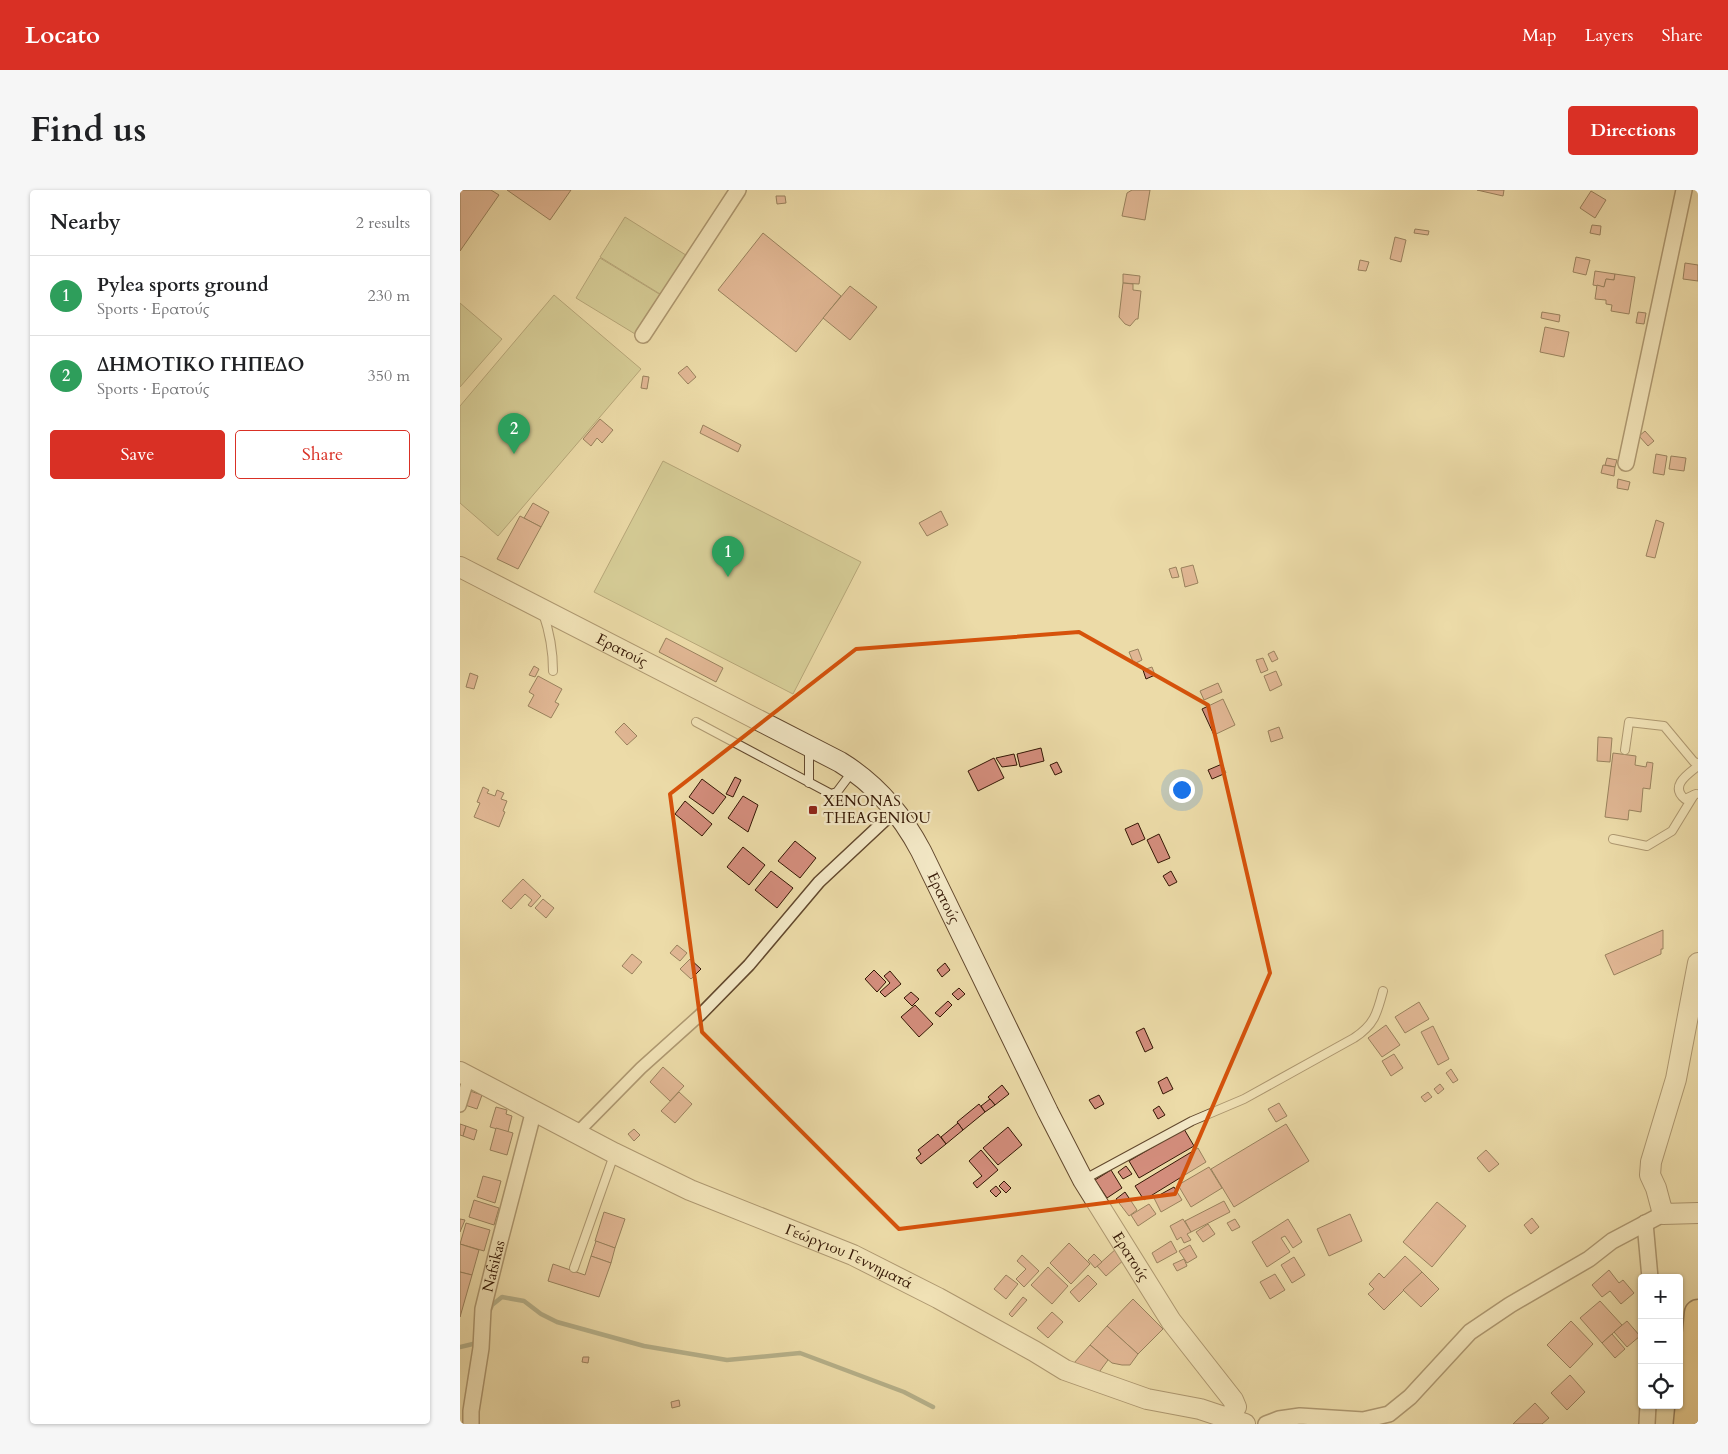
<!DOCTYPE html>
<html lang="en">
<head>
<meta charset="utf-8">
<style>
  :root { --surface:#fff; --page:#f6f6f6; --text:#202124; --muted:#757577; --line:#e0e0e0; --accent:#d93025 }
  body { margin:0; font-family:Cardo,serif; background:var(--page); color:var(--text) }
  .controls { position:absolute; right:15px; bottom:15px; display:grid; overflow:hidden; border-radius:5px; box-shadow:0 1px 4px #0004 }
  .controls button { width:45px; height:45px; display:grid; place-items:center; padding:0; border:0; border-bottom:1px solid var(--line); background:var(--surface); color:var(--text); font:25px sans-serif }
  .you { position:absolute; left:721px; top:599px; width:18px; height:18px; margin:-12px; border:4px solid #fff; border-radius:50%; background:#1a73e8; box-shadow:0 0 0 8px #1a73e833 }
  .badge { display:grid; place-items:center; width:32px; height:32px; border-radius:50%; background:var(--accent); color:#fff; font-size:16px; font-weight:700 }
  .pin { position:absolute; translate:-50% -41px; filter:drop-shadow(0 1px 2px #0008) }
  .pin::after { content:''; position:absolute; top:26px; width:18px; height:15px; background:inherit; clip-path:polygon(0 0,100% 0,50% 100%) }
  .list { margin:0; padding:0; list-style:none }
  h2 { display:flex; justify-content:space-between; align-items:center; height:65px; margin:0; padding:0 20px; font-size:21px }
  h2 small { font-size:16px; font-weight:400; color:var(--muted) }
  .list li { display:grid; grid-template-columns:32px 1fr auto; gap:15px; align-items:center; box-sizing:border-box; height:80px; padding:0 20px; border-top:1px solid var(--line) }
  .list b { display:block; font-size:19px; white-space:nowrap }
  .list p { margin:0; font-size:16px; white-space:nowrap; color:var(--muted) }
  .list em { font-size:16px; font-style:normal; color:var(--muted) }
  .actions { display:flex; gap:10px; padding:15px 20px }
  .actions a { flex:1; padding:11px 0; border:1px solid var(--accent); border-radius:5px; text-align:center; font-size:18px; color:var(--accent) }
  .actions .main { background:var(--accent); color:#fff }
  .icon { flex:none; width:28px; height:28px; fill:none; stroke:currentColor; stroke-width:2; stroke-linecap:round; stroke-linejoin:round }
  .map { position:relative; flex:none; width:1238px; height:1234px; overflow:hidden; border-radius:5px }
  header { display:flex; align-items:center; gap:30px; box-sizing:border-box; height:70px; padding:0 25px; background:var(--accent); color:#fff }
  header strong { font-size:24px }
  nav { display:flex; gap:28px; margin-inline-start:auto; font-size:18px }
  .intro { display:flex; align-items:center; justify-content:space-between; box-sizing:border-box; height:120px; padding:0 30px }
  h1 { margin:0; font-size:35px }
  .button { padding:12px 22px; border-radius:5px; background:var(--accent); color:#fff; font-size:18px; font-weight:700 }
  main { display:flex; gap:30px; padding:0 30px }
  aside { flex:1; background:var(--surface); border-radius:5px; box-shadow:0 1px 4px #0004 }
  .map>svg:first-child { display:block }
  .green { fill:#bcbf85; stroke:#786b44 }
  .lines { fill:none; stroke-linecap:round; stroke-linejoin:round }
  .stream { stroke:#717a63; stroke-width:4.5 }
  .building { fill:#d38d7c; stroke:#341704 }
  .service-casing { stroke:#62482d; stroke-width:10 }
  .pedestrian-casing { stroke:#62482d; stroke-width:14 }
  .minor-casing { stroke:#62482d; stroke-width:18 }
  .tertiary-casing { stroke:#62482d; stroke-width:22 }
  .trunk-casing { stroke:#341704; stroke-width:29 }
  .service { stroke:#f3e8c6; stroke-width:8 }
  .pedestrian { stroke:#f3e8c6; stroke-width:11 }
  .minor { stroke:#f3e8c6; stroke-width:15 }
  .tertiary { stroke:#f3e8c6; stroke-width:20 }
  .trunk { stroke:#e6be74; stroke-width:26 }
  .marked { fill:none; stroke:#d6520b; stroke-width:4; stroke-linejoin:round }
  .poi-dot { fill:#8f2418; stroke:#f3e8c6; stroke-width:2 }
  .labels { text-anchor:middle; stroke-width:4.5; stroke-linejoin:round; paint-order:stroke }
  .street-label { font-size:15px; fill:#341704; stroke:#f3e8c6 }
  .poi-label { font-size:15px; fill:#341704; stroke:#f3e8c6; text-anchor:start }
</style>
</head>
<body>
<header>
<strong>Locato</strong>
<nav><a>Map</a><a>Layers</a><a>Share</a></nav>
</header>
<div class="intro"><h1>Find us</h1><a class="button">Directions</a></div>
<main>
<aside>
<h2>Nearby<small>2 results</small></h2>
<ul class="list">
<li><span class="badge" style="background:#2e9e5b">1</span><div><b>Pylea sports ground</b><p>Sports · Ερατούς</p></div><em>230 m</em></li>
<li><span class="badge" style="background:#2e9e5b">2</span><div><b>ΔΗΜΟΤΙΚΟ ΓΗΠΕΔΟ</b><p>Sports · Ερατούς</p></div><em>350 m</em></li>
</ul>
<div class="actions"><a class="main">Save</a><a>Share</a></div>
</aside>
<div class="map">
<svg width="1238" height="1234" viewBox="0 0 1238 1234">
  <rect width="100%" height="100%" fill="#ecdba8"/>
  <filter id="stains"><feTurbulence type="fractalNoise" baseFrequency=".004" numOctaves="4"/><feColorMatrix values="0 0 0 0 .2 0 0 0 0 .09 0 0 0 0 .02 0 0 0 .5 -.17"/></filter>
  <radialGradient id="worn" r=".72"><stop offset=".6" stop-color="#630" stop-opacity="0"/><stop offset="1" stop-color="#630" stop-opacity=".3"/></radialGradient>
  <g class="green">
    <polygon points="165,27 229,67 205,107 140,67"/>
    <polygon points="140,68 204,107 180,147 116,108"/>
    <polygon points="94,105 181,179 38,346 0,313 0,216"/>
    <polygon points="0,113 42,149 0,197"/>
    <polygon points="203,271 401,372 333,504 134,402"/>
  </g>
  <g class="lines">
    <g class="stream">
      <polyline points="29,1122 32,1115 42,1107 64,1111 81,1124 97,1132 184,1156 267,1170 340,1163 444,1202 473,1217"/>
      <polyline points="0,1157 17,1153 18,1150"/>
    </g>
  </g>
  <g class="building">
    <polygon points="0,0 31,0 39,5 0,61"/>
    <polygon points="47,0 111,0 90,30"/>
    <polygon points="672,0 690,0 685,30 662,26 667,3"/>
    <polygon points="1017,0 1044,0 1043,6"/>
    <polygon points="1131,1 1146,10 1135,28 1120,18"/>
    <polygon points="316,6 325,6 326,13 317,14"/>
    <polygon points="1132,35 1141,36 1140,45 1130,43"/>
    <polygon points="955,39 969,41 968,45 954,43"/>
    <polygon points="303,43 381,106 336,162 258,100"/>
    <polygon points="935,47 946,50 941,72 930,69"/>
    <polygon points="1116,67 1130,70 1126,85 1113,82"/>
    <polygon points="900,70 909,72 906,81 898,80"/>
    <polygon points="1225,73 1238,75 1238,91 1223,89"/>
    <polygon points="1135,81 1155,84 1154,90 1146,89 1144,97 1133,95"/>
    <polygon points="663,84 680,86 679,94 663,93"/>
    <polygon points="1155,84 1175,87 1169,124 1151,121 1152,115 1146,114 1146,110 1135,109 1137,95 1144,97 1146,89 1154,90"/>
    <polygon points="663,93 673,94 673,100 681,101 678,129 676,129 670,136 665,134 659,127"/>
    <polygon points="390,96 417,117 390,150 363,128"/>
    <polygon points="1082,122 1100,125 1099,132 1081,128"/>
    <polygon points="1178,122 1186,123 1184,134 1176,133"/>
    <polygon points="1085,137 1109,142 1104,167 1080,162"/>
    <polygon points="227,176 236,187 228,194 218,183"/>
    <polygon points="183,186 189,187 187,199 181,198"/>
    <polygon points="140,229 153,240 142,253 137,248 131,256 123,249"/>
    <polygon points="243,235 281,255 278,262 240,243"/>
    <polygon points="1185,241 1194,251 1188,256 1179,246"/>
    <polygon points="1196,264 1207,266 1204,285 1193,283"/>
    <polygon points="1211,266 1226,268 1224,281 1209,279"/>
    <polygon points="1147,268 1157,270 1155,277 1145,275"/>
    <polygon points="1143,275 1155,277 1154,286 1141,283"/>
    <polygon points="1158,289 1170,292 1168,300 1157,298"/>
    <polygon points="73,313 89,322 81,337 64,328"/>
    <polygon points="481,321 488,335 467,346 459,333"/>
    <polygon points="60,326 81,337 58,379 37,369"/>
    <polygon points="1196,330 1204,333 1195,368 1186,366"/>
    <polygon points="733,375 738,393 725,397 721,378"/>
    <polygon points="716,377 719,387 712,388 709,379"/>
    <polygon points="206,448 263,478 256,492 199,462"/>
    <polygon points="678,459 682,470 674,474 669,462"/>
    <polygon points="814,461 818,469 812,472 808,464"/>
    <polygon points="803,468 808,480 801,483 796,470"/>
    <polygon points="74,476 79,479 75,487 69,485"/>
    <polygon points="692,477 695,485 686,489 683,480"/>
    <polygon points="816,481 822,495 810,501 804,486"/>
    <polygon points="10,483 18,486 14,499 6,497"/>
    <polygon points="78,486 102,499 95,512 99,514 91,528 68,516 74,505 69,502"/>
    <polygon points="758,493 762,502 744,510 740,501"/>
    <polygon points="763,509 775,535 754,545 742,519"/>
    <polygon points="164,533 177,546 167,555 155,542"/>
    <polygon points="819,537 823,548 811,552 808,541"/>
    <polygon points="1138,547 1152,548 1150,572 1137,571"/>
    <polygon points="581,558 584,571 560,577 557,564"/>
    <polygon points="1153,563 1176,566 1175,575 1186,577 1187,572 1193,573 1190,599 1183,598 1181,622 1169,620 1168,630 1145,627"/>
    <polygon points="554,564 557,575 542,577 536,568"/>
    <polygon points="534,568 544,588 518,601 508,581"/>
    <polygon points="597,572 602,582 595,585 590,575"/>
    <polygon points="762,574 766,583 752,589 748,580"/>
    <polygon points="275,587 281,590 273,607 266,604"/>
    <polygon points="242,589 266,607 253,624 229,607"/>
    <polygon points="23,597 29,600 27,603 35,606 37,600 44,603 41,609 47,611 43,621 45,622 39,637 14,627 20,613 17,612"/>
    <polygon points="283,606 298,615 288,642 268,628"/>
    <polygon points="225,611 252,634 242,646 215,624"/>
    <polygon points="678,633 685,649 672,655 665,639"/>
    <polygon points="699,644 710,668 698,673 687,650"/>
    <polygon points="335,651 356,668 340,688 318,671"/>
    <polygon points="283,657 305,675 289,695 267,677"/>
    <polygon points="311,681 333,698 317,718 295,700"/>
    <polygon points="711,681 717,692 709,696 703,686"/>
    <polygon points="63,689 81,706 71,717 68,715 72,710 65,704 51,719 42,711"/>
    <polygon points="83,709 94,718 86,728 75,718"/>
    <polygon points="1203,740 1203,759 1201,759 1201,764 1154,785 1145,765"/>
    <polygon points="217,755 227,763 220,771 210,763"/>
    <polygon points="172,764 182,772 172,784 162,776"/>
    <polygon points="230,769 241,779 231,789 220,779"/>
    <polygon points="485,773 490,780 482,787 477,780"/>
    <polygon points="414,780 426,792 417,802 405,789"/>
    <polygon points="430,781 441,794 425,807 420,802 430,793 424,786"/>
    <polygon points="499,798 505,804 498,810 492,804"/>
    <polygon points="451,802 459,809 452,816 444,808"/>
    <polygon points="488,811 492,815 480,827 475,823"/>
    <polygon points="959,812 969,829 945,843 935,827"/>
    <polygon points="455,815 473,834 459,847 441,827"/>
    <polygon points="926,835 940,855 922,867 908,848"/>
    <polygon points="973,836 989,869 978,875 961,842"/>
    <polygon points="684,838 693,858 685,862 676,842"/>
    <polygon points="934,864 943,878 931,886 922,871"/>
    <polygon points="203,877 224,896 210,911 190,892"/>
    <polygon points="991,879 998,890 993,893 986,883"/>
    <polygon points="707,887 713,899 703,904 698,892"/>
    <polygon points="980,894 984,899 978,904 974,899"/>
    <polygon points="542,895 549,904 535,915 528,907"/>
    <polygon points="7,900 22,905 17,919 2,914"/>
    <polygon points="219,902 232,914 215,933 201,921"/>
    <polygon points="968,902 972,907 965,912 961,907"/>
    <polygon points="639,905 644,914 635,919 629,910"/>
    <polygon points="530,909 535,915 525,922 521,916"/>
    <polygon points="819,913 827,926 816,932 808,919"/>
    <polygon points="519,914 525,922 503,940 497,932"/>
    <polygon points="699,916 705,925 698,929 693,920"/>
    <polygon points="36,917 47,920 46,924 52,926 48,942 30,937"/>
    <polygon points="498,933 503,940 486,954 481,947"/>
    <polygon points="0,934 6,936 3,946 0,945"/>
    <polygon points="826,934 849,971 774,1017 751,979"/>
    <polygon points="6,936 17,940 14,950 3,946"/>
    <polygon points="548,937 562,955 538,975 523,958"/>
    <polygon points="36,938 53,943 47,965 30,960"/>
    <polygon points="174,939 180,945 174,951 168,944"/>
    <polygon points="724,939 734,956 679,988 669,971"/>
    <polygon points="478,944 486,954 461,974 456,968 461,964 458,960"/>
    <polygon points="738,958 746,972 684,1010 675,996"/>
    <polygon points="521,960 538,980 517,998 513,993 522,986 509,971"/>
    <polygon points="1026,960 1039,974 1029,982 1017,968"/>
    <polygon points="666,976 672,984 663,989 658,982"/>
    <polygon points="749,977 762,998 731,1017 718,995"/>
    <polygon points="651,980 662,998 647,1008 635,990"/>
    <polygon points="23,986 41,991 35,1013 17,1007"/>
    <polygon points="544,991 551,998 546,1003 539,996"/>
    <polygon points="536,996 541,1002 536,1007 530,1001"/>
    <polygon points="714,997 722,1010 701,1022 694,1008"/>
    <polygon points="665,1002 677,1020 669,1026 656,1009"/>
    <polygon points="14,1010 39,1018 34,1035 9,1027"/>
    <polygon points="764,1011 770,1022 731,1042 725,1031"/>
    <polygon points="977,1012 1006,1036 972,1077 943,1052"/>
    <polygon points="689,1014 696,1024 678,1036 671,1025"/>
    <polygon points="144,1022 165,1029 155,1058 135,1051"/>
    <polygon points="890,1024 902,1051 869,1066 857,1039"/>
    <polygon points="1072,1028 1079,1037 1071,1044 1064,1035"/>
    <polygon points="0,1029 5,1030 0,1042"/>
    <polygon points="723,1029 731,1042 727,1044 731,1050 724,1053 721,1047 717,1050 710,1036"/>
    <polygon points="775,1029 780,1037 772,1041 767,1033"/>
    <polygon points="828,1029 842,1052 833,1058 825,1046 821,1048 830,1062 807,1077 792,1052"/>
    <polygon points="6,1033 30,1040 24,1061 0,1054"/>
    <polygon points="748,1034 755,1044 743,1052 736,1042"/>
    <polygon points="136,1051 155,1058 151,1073 131,1066"/>
    <polygon points="711,1051 717,1062 697,1073 692,1063"/>
    <polygon points="609,1053 630,1074 611,1094 590,1073"/>
    <polygon points="0,1054 19,1060 12,1085 0,1082"/>
    <polygon points="730,1055 737,1067 727,1073 719,1061"/>
    <polygon points="657,1058 666,1068 646,1086 637,1076"/>
    <polygon points="634,1064 642,1072 635,1078 628,1070"/>
    <polygon points="562,1065 579,1081 564,1097 556,1089 566,1079 557,1071"/>
    <polygon points="131,1066 151,1073 139,1107 88,1091 93,1074 125,1085"/>
    <polygon points="945,1066 962,1082 924,1120 908,1104 914,1099 909,1094 919,1083 924,1088"/>
    <polygon points="834,1067 845,1085 832,1093 821,1075"/>
    <polygon points="724,1069 727,1076 717,1081 713,1074"/>
    <polygon points="588,1077 608,1096 592,1114 571,1095"/>
    <polygon points="1149,1080 1159,1093 1163,1090 1174,1103 1161,1114 1150,1101 1142,1107 1132,1095"/>
    <polygon points="0,1082 12,1085 0,1127"/>
    <polygon points="962,1082 979,1099 961,1117 943,1100"/>
    <polygon points="815,1084 825,1100 810,1109 800,1092"/>
    <polygon points="546,1085 558,1094 546,1109 534,1099"/>
    <polygon points="628,1085 637,1094 619,1112 610,1102"/>
    <polygon points="563,1107 567,1110 552,1127 549,1124"/>
    <polygon points="673,1109 703,1139 678,1164 647,1136"/>
    <polygon points="1140,1111 1162,1135 1142,1153 1120,1128"/>
    <polygon points="592,1122 603,1132 588,1148 577,1138"/>
    <polygon points="1111,1131 1133,1154 1110,1178 1087,1155"/>
    <polygon points="1167,1131 1180,1146 1167,1157 1154,1142"/>
    <polygon points="647,1136 678,1164 670,1175 662,1175 652,1173 630,1155"/>
    <polygon points="1152,1144 1165,1159 1155,1168 1142,1153"/>
    <polygon points="630,1155 648,1170 637,1185 614,1173"/>
    <polygon points="123,1167 129,1167 128,1173 122,1172"/>
    <polygon points="1110,1185 1125,1202 1107,1220 1091,1203"/>
    <polygon points="219,1210 220,1216 212,1218 211,1212"/>
    <polygon points="1075,1213 1089,1228 1082,1234 1053,1234"/>
  </g>
  <g class="lines">
    <g class="service-casing">
      <g id="service">
        <path d="M83,423C90,443 93,461 93,481"/>
        <polyline points="236,532 371,604 377,602 392,582"/>
        <polyline points="349,557 349,593"/>
        <polyline points="1165,560 1169,532 1204,536 1234,572 1238,573"/>
        <path d="M1236,604L1225,609C1209,596 1228,584 1238,576"/>
        <polyline points="1153,649 1187,656 1212,641 1234,605"/>
        <path d="M623,990L732,931L784,909L894,848C914,835 917,824 923,801"/>
        <polyline points="114,1078 154,965"/>
      </g>
    </g>
    <g class="pedestrian-casing">
      <g id="pedestrian">
        <polyline points="0,916 9,887"/>
        <polyline points="117,943 181,878 240,825 289,775 359,692 436,620"/>
      </g>
    </g>
    <g class="minor-casing">
      <g id="minor">
        <polyline points="183,145 278,0"/>
        <polyline points="1166,273 1224,0"/>
        <polyline points="1185,1033 1190,1088"/>
        <path id="s1" d="M11,1234V1221L21,1158L23,1119L38,1058L74,920"/>
        <polyline points="806,1234 819,1229 840,1226 903,1230 929,1224 950,1207 1010,1142 1050,1115 1129,1069 1152,1051 1203,1024"/>
        <polyline points="1187,1234 1188,1215"/>
      </g>
    </g>
    <g class="tertiary-casing">
      <g id="tertiary">
        <path id="s2" d="M0,377L380,572C416,594 441,623 461,661L588,922L623,990L711,1131L773,1210L776,1217L769,1228"/>
        <polyline points="1238,773 1216,889 1191,972 1190,985 1196,998 1203,1024 1238,1023"/>
        <path id="s3" d="M0,882L154,963L230,1000L393,1065L478,1108L574,1161L605,1180L687,1209L740,1219L785,1234"/>
      </g>
    </g>
    <g class="trunk-casing">
      <polyline id="trunk" points="1227,1234 1238,1123"/>
    </g>
    <use href="#service" class="service"/>
    <use href="#pedestrian" class="pedestrian"/>
    <use href="#minor" class="minor"/>
    <use href="#tertiary" class="tertiary"/>
    <use href="#trunk" class="trunk"/>
  </g>
  <path d="M0 0H1238V1234H0ZM619,442L748,515L810,783L715,1004L439,1039L242,842L210,604L396,459Z" fill="#ecdba8" fill-opacity=".55" fill-rule="evenodd"/>
  <path class="marked" d="M619,442L748,515L810,783L715,1004L439,1039L242,842L210,604L396,459Z"/>
  <rect class="poi-dot" x="348" y="615" width="10" height="10" rx="2.5"/>
  <g class="labels">
    <g class="street-label">
      <text dy="5" stroke="none"><textPath href="#s2" startOffset="182">Ερατούς</textPath></text>
      <text dy="5" stroke="none"><textPath href="#s2" startOffset="601">Ερατούς</textPath></text>
      <text dy="5" stroke="none"><textPath href="#s3" startOffset="431">Γεώργιου Γεννηματά</textPath></text>
      <text dy="5" stroke="none"><textPath href="#s2" startOffset="1006">Ερατούς</textPath></text>
      <text dy="5" stroke="none"><textPath href="#s1" startOffset="160">Nafsikas</textPath></text>
    </g>
    <g class="poi-label">
      <text x="363" y="616">XENONAS<tspan x="363" dy="17">THEAGENIOU</tspan></text>
    </g>
  </g>
  <rect width="100%" height="100%" filter="url(#stains)"/>
  <rect width="100%" height="100%" fill="url(#worn)"/>
</svg>
<div class="controls">
<button>+</button>
<button>−</button>
<button><svg class="icon" aria-label="locate" viewBox="0 0 24 24"><circle cx="12" cy="12" r="6"/><path d="M12 2v4M12 18v4M2 12h4M18 12h4"/></svg></button>
</div>
<div class="you"></div>
<div class="pin badge" style="left:268px;top:387px;background:#2e9e5b">1</div>
<div class="pin badge" style="left:54px;top:264px;background:#2e9e5b">2</div>
</div>
</main>
</body>
</html>
